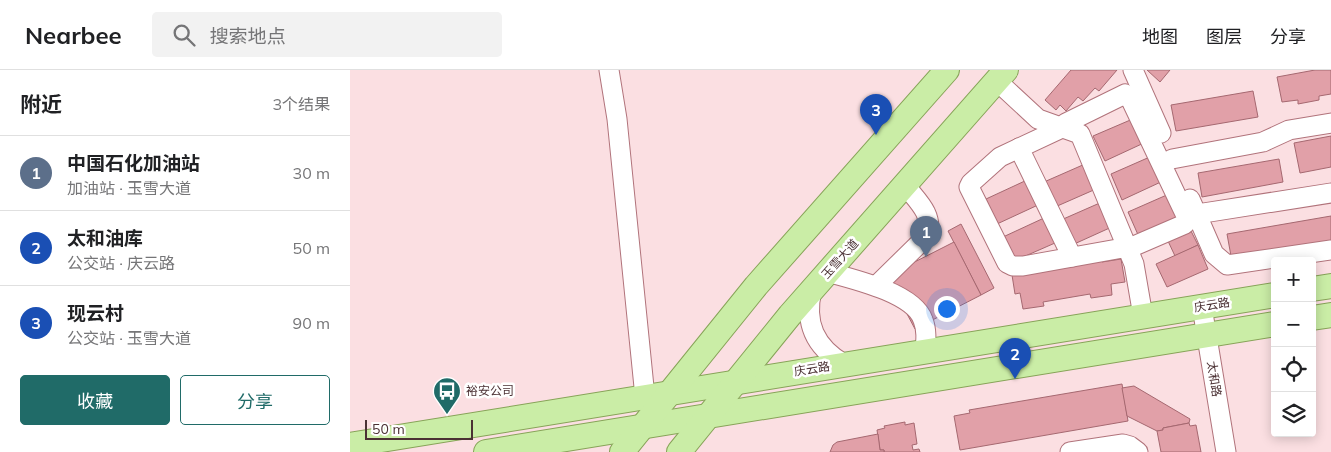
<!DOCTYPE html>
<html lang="zh">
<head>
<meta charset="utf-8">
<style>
  :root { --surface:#fff; --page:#f2f2f2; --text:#202124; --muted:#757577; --line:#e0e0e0; --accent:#206b68 }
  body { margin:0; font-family:Mulish,"Noto Sans SC",sans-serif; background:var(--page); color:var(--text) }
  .controls { position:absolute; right:15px; bottom:15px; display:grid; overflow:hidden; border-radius:5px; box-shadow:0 2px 12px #0003 }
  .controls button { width:45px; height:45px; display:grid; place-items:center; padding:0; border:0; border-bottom:1px solid var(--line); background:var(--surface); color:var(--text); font:25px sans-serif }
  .scale { position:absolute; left:15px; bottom:12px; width:108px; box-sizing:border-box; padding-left:5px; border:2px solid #4b3134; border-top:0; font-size:14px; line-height:18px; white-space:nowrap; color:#4b3134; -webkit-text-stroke:4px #fff; paint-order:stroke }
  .you { position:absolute; left:596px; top:238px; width:18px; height:18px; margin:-12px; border:4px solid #fff; border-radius:50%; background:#1a73e8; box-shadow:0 0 0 8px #1a73e833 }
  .badge { display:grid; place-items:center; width:32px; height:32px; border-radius:50%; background:var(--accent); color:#fff; font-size:16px; font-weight:700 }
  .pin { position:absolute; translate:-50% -41px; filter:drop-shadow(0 1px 2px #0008) }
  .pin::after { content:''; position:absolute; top:26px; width:18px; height:15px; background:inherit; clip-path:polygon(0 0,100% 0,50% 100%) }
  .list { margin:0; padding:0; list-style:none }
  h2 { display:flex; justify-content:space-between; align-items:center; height:65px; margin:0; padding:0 20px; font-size:21px }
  h2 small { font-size:16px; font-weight:400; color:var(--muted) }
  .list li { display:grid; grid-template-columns:32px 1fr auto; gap:15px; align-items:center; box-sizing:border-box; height:75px; padding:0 20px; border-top:1px solid var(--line) }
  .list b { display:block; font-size:19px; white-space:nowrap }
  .list p { margin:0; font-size:16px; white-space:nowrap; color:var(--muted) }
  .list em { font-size:16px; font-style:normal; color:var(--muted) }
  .actions { display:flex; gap:10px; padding:15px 20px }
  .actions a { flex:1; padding:11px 0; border:1px solid var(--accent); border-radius:5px; text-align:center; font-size:18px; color:var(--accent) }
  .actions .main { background:var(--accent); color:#fff }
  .icon { flex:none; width:28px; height:28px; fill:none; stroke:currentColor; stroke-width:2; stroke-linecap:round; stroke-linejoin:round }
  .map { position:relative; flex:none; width:981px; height:382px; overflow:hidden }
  header { display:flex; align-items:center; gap:30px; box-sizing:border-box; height:70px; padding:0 25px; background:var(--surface); border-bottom:1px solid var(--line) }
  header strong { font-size:24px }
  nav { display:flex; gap:28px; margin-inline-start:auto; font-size:18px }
  .search { width:350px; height:45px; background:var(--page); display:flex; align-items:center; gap:12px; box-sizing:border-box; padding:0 18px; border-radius:5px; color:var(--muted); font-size:19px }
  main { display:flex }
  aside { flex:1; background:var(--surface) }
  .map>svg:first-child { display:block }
  .building { fill:#e1a0a8; stroke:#a56870 }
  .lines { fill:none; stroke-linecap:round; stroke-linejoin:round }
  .minor-casing { stroke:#b1737b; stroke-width:21 }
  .major-casing { stroke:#87a358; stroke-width:26 }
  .minor { stroke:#fff; stroke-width:19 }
  .major { stroke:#caeda6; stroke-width:24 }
  .labels { text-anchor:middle; stroke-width:5; stroke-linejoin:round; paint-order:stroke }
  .street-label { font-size:12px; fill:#4b3134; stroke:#fff }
  .poi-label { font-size:12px; fill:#4b3134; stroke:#fff; text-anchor:start }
</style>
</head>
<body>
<header>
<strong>Nearbee</strong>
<div class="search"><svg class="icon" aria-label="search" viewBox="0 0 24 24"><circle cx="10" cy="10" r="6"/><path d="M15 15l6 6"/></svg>搜索地点</div>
<nav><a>地图</a><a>图层</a><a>分享</a></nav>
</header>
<main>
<aside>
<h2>附近<small>3个结果</small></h2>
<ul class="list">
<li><span class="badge" style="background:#5c6f8a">1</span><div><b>中国石化加油站</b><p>加油站 · 玉雪大道</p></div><em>30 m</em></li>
<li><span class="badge" style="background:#1a4fb4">2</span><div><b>太和油库</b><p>公交站 · 庆云路</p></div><em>50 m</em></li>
<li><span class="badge" style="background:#1a4fb4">3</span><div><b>现云村</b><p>公交站 · 玉雪大道</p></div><em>90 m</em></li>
</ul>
<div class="actions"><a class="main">收藏</a><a>分享</a></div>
</aside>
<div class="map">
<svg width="981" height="382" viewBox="0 0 981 382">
  <rect width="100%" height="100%" fill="#fbdfe2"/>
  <g class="building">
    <polygon points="721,0 767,0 749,21 745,18 733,31 728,27 716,41 710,35 706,40 695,30"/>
    <polygon points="797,0 820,0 810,12"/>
    <polygon points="965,0 981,0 981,24 969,26 969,30 948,34 948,30 932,32 927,7"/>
    <polygon points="903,21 908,47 826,61 821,35"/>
    <polygon points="785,48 796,72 755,91 743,66"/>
    <polygon points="981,66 981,97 950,103 944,73"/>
    <polygon points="802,86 813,111 772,130 761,104"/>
    <polygon points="929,89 933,112 852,127 848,103"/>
    <polygon points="735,94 746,119 705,137 694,112"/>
    <polygon points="677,110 688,135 647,154 636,129"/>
    <polygon points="819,124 830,148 789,167 778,142"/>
    <polygon points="752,132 764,156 722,175 711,150"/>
    <polygon points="981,146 981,174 881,186 877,164"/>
    <polygon points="694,148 705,173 664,191 653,167"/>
    <polygon points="611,154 644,218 631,225 598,161"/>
    <polygon points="841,161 848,175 825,186 818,171"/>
    <polygon points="604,172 631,225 565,259 537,206"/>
    <polygon points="848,175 858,199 817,217 806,194"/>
    <polygon points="751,188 752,192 771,189 775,212 761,214 762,225 741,228 740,224 693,232 694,236 673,239 670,223 665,224 662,205"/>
    <polygon points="772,314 778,351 610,380 604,346 620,343 619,340"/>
    <polygon points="784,316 840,349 839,353 813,358 813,360 807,361 777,346 772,318"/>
    <polygon points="555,352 555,355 564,353 567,374 562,375 563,380 569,379 570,382 534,382 534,380 530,380 527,360 535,358 534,356"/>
    <polygon points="839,353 840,356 846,355 851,382 811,382 807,361 813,360 813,358"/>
    <polygon points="528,364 530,380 534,380 534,382 480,382 483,375 487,372"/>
  </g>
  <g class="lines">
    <g class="minor-casing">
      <g id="minor">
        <polyline points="259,0 267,49 295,327"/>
        <polyline points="783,0 811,63"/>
        <polyline points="647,11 688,49 730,64 784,194 793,246"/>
        <polygon points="775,24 780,28 837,148 835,154 784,176 673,196 663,196 657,193 619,117 621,113 650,87 712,58 716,53"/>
        <polyline points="669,78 722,187"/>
        <polyline points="822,89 913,72 939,60 981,53"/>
        <polyline points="840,129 864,184 877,195 981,180"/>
        <polyline points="847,144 981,123"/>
        <path d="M477,202C503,209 564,223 573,250C577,260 576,270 575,281"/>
        <path d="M526,216L578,165C583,143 567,131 555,115"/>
        <path d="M462,220C454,253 465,277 494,294"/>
        <polyline points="852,237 876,382"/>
        <polyline points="720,382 773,374 780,376 788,382"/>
      </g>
    </g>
    <g class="major-casing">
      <g id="major">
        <polyline points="962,219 981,216"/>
        <polyline points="962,248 981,245"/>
        <polyline points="0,375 925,225"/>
        <polyline points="136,382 925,254"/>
        <polyline points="272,382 406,216 597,0"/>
        <polyline points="329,382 440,245 656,0"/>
      </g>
    </g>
    <use href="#minor" class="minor"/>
    <use href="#major" class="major"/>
  </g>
  <defs>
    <g id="bus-pin" transform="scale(1.4375)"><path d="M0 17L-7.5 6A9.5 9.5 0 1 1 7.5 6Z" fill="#206b68" stroke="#fff"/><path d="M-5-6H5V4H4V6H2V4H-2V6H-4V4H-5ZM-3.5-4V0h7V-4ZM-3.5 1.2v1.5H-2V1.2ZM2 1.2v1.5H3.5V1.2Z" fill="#fff"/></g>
  </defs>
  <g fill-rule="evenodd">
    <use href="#bus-pin" x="97" y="321"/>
  </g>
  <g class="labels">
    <g class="street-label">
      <text transform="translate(490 189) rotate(-48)" y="4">玉雪大道</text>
      <text transform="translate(862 235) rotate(-9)" y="4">庆云路</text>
      <text transform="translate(462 299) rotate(-9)" y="4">庆云路</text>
      <text transform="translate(864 309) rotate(81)" y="4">太和路</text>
    </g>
    <g class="poi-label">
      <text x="116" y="325">裕安公司</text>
    </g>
  </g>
</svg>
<div class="controls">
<button>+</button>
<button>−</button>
<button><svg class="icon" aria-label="locate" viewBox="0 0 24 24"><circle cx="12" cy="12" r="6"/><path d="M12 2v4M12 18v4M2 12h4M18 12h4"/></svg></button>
<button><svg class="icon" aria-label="layers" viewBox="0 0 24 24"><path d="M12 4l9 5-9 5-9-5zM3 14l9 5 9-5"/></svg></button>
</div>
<div class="scale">50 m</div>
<div class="you"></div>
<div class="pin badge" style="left:576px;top:187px;background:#5c6f8a">1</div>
<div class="pin badge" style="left:665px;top:309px;background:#1a4fb4">2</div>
<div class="pin badge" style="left:526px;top:65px;background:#1a4fb4">3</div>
</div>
</main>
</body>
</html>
